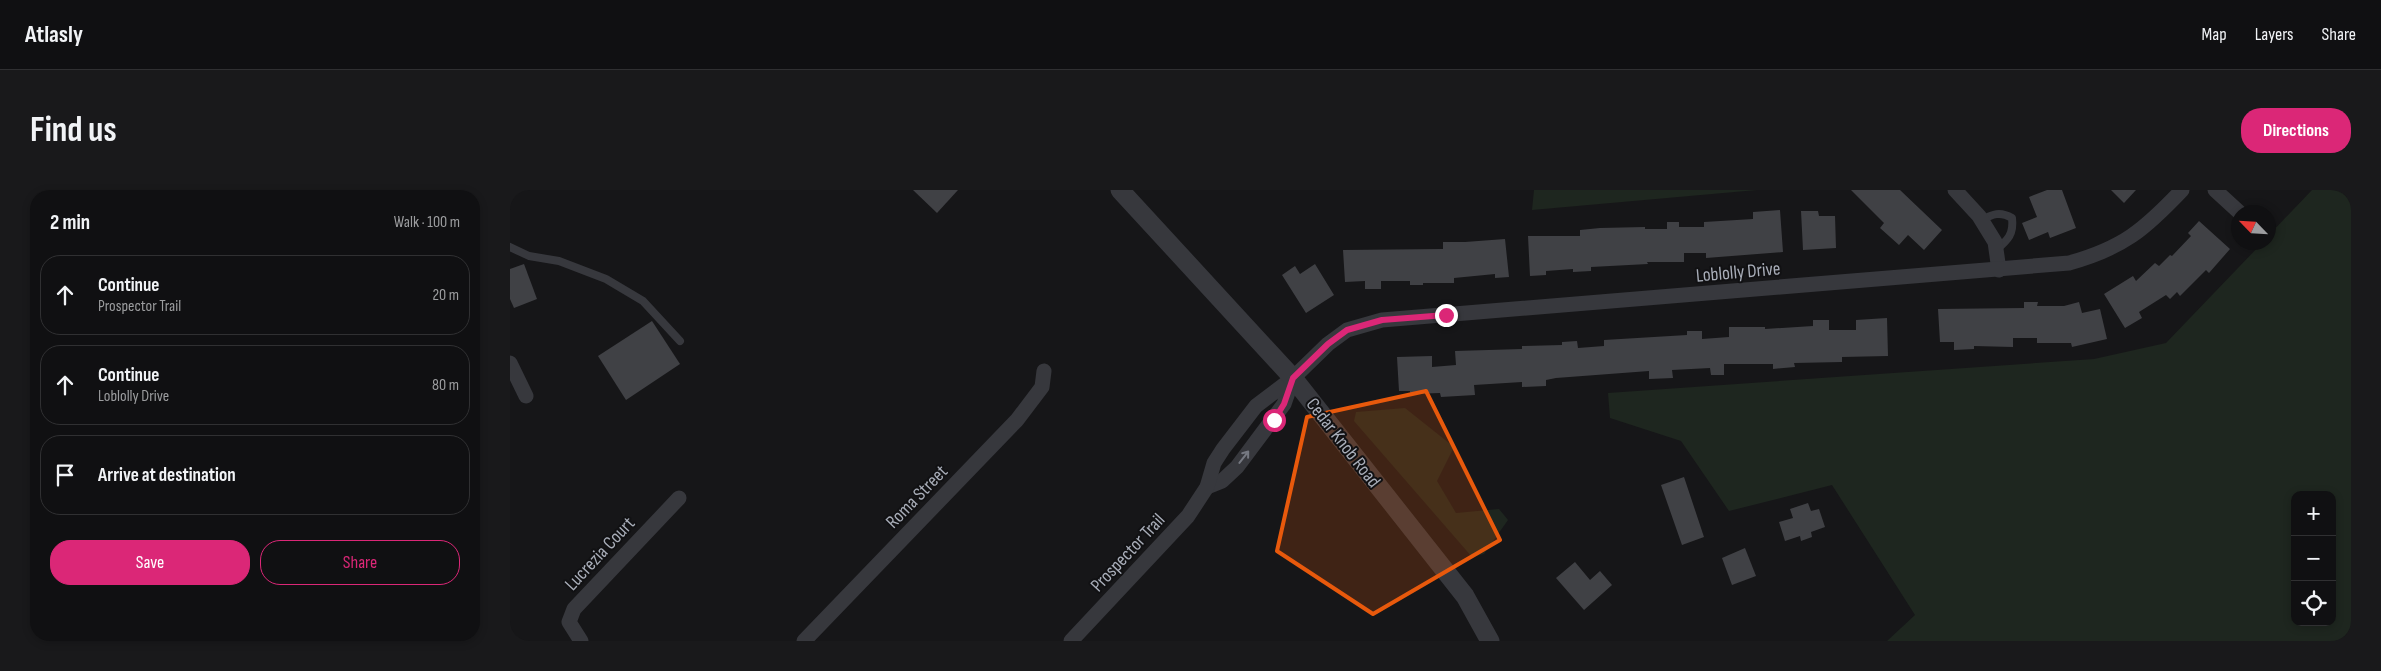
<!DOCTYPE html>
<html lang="en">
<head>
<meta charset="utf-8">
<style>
  :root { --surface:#101012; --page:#19191b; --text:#f1f3f6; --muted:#9c9d9f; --line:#303032; --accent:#db2777 }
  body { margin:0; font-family:"Sofia Sans Condensed",sans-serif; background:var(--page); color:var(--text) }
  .controls { position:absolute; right:15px; bottom:15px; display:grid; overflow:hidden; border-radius:10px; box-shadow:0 2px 8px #0003 }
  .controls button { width:45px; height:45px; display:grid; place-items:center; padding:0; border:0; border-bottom:1px solid var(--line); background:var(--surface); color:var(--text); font:25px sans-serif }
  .compass { position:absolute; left:1721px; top:15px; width:45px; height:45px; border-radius:50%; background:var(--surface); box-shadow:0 2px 8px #0003; rotate:295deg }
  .stop { position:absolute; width:15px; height:15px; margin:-11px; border:4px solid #db2777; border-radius:50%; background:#fff }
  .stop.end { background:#db2777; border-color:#fff; box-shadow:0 1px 5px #0008 }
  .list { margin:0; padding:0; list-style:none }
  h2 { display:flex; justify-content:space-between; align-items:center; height:65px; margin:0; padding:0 20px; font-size:21px }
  h2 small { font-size:16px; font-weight:400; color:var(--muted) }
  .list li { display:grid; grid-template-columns:32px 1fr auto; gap:15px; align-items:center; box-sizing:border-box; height:80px; margin:0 10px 10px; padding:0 10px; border:1px solid var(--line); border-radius:20px }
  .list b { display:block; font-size:19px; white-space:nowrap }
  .list p { margin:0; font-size:16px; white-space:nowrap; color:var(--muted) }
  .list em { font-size:16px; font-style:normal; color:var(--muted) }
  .actions { display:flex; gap:10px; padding:15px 20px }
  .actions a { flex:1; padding:11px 0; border:1px solid var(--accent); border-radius:20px; text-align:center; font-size:18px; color:var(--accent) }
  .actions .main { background:var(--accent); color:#fff }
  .icon { flex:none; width:28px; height:28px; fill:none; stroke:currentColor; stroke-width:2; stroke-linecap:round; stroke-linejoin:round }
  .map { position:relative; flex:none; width:1841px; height:451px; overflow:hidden; border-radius:20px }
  header { display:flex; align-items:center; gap:30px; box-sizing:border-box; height:70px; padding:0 25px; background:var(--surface); border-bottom:1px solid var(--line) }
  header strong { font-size:24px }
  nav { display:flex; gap:28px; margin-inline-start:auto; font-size:18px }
  .intro { display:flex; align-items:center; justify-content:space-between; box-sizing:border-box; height:120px; padding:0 30px }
  h1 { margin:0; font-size:35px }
  .button { padding:12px 22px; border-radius:20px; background:var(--accent); color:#fff; font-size:18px; font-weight:700 }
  main { display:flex; gap:30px; padding:0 30px }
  aside { flex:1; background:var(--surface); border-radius:20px; box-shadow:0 2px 8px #0003 }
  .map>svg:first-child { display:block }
  .green { fill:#1e261f; fill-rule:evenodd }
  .building { fill:#404145 }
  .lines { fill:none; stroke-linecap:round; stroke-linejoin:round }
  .service { stroke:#37383d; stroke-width:8 }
  .minor { stroke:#37383d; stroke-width:15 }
  .tertiary { stroke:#37383d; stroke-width:19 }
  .oneway { stroke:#757881 }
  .route { stroke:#db2777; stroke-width:6 }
  .marked { fill:#e8590c; fill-opacity:0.2; stroke:#e8590c; stroke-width:4; stroke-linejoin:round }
  .labels { text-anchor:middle; stroke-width:4; stroke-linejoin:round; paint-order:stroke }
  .street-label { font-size:19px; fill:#a8adb8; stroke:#111113 }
</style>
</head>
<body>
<header>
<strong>Atlasly</strong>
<nav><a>Map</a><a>Layers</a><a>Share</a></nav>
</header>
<div class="intro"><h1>Find us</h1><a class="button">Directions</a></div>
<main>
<aside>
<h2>2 min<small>Walk · 100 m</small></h2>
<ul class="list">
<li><svg class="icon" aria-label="ahead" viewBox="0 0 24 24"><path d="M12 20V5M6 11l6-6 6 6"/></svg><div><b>Continue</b><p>Prospector Trail</p></div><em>20 m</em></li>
<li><svg class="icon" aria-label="ahead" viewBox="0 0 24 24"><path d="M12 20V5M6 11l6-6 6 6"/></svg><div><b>Continue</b><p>Loblolly Drive</p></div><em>80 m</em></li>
<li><svg class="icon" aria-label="arrive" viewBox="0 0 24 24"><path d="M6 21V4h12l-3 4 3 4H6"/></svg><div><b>Arrive at destination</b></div></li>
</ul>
<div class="actions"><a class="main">Save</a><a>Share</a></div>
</aside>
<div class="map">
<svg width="1841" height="451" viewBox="0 0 1841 451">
  <rect width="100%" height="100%" fill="#161618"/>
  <g class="green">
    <polygon points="1024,0 1247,0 1022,20"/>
    <path d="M1802,0H1841V451H1377L1405,425L1322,295L1219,321L1171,251L1100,228L1098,203L1584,169L1656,153L1752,53L1758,52L1759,45ZM1785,305H1822V432H1785Z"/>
    <polygon points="895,218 944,257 927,291 946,323 989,319 998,330 974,364 962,367 844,231 846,222"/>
  </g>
  <g class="building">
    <polygon points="403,0 448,0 427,23"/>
    <polygon points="1341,0 1390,0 1432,40 1414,60 1398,45 1389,55 1370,38 1374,33"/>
    <polygon points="1537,0 1552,0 1566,38 1540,48 1538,42 1519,50 1512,33 1527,27 1519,7"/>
    <polygon points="1601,0 1626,0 1614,13"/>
    <polygon points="1270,20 1273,62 1196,68 1196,63 1174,63 1174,72 1137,72 1138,74 1081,77 1081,81 1063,82 1063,79 1036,81 1036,85 1020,86 1018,46 1070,46 1070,40 1090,38 1135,37 1135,39 1157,39 1157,32 1169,32 1169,37 1194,37 1194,32 1243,29 1243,22"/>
    <polygon points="1291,21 1308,21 1309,26 1325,26 1326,58 1293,60"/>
    <polygon points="1689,31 1720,59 1699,83 1696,80 1670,106 1667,102 1660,109 1656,105 1629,122 1632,128 1615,138 1594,104 1623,86 1626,91 1645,73 1649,76 1660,65 1662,66 1681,46 1678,43"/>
    <polygon points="995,49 999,87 985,88 985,84 944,88 944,93 913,93 913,95 900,95 900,91 871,91 871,99 855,99 855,91 835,92 833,60 933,59 933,52 955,52"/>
    <polygon points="14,74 27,109 4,118 0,109 0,79"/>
    <polygon points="805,74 824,105 796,123 772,85 785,76 790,84"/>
    <polygon points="1514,112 1528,112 1527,116 1554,116 1569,112 1572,123 1590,119 1597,149 1562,157 1561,153 1527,153 1527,148 1503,148 1503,157 1464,156 1464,159 1444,160 1444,152 1430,152 1428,119 1514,118"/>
    <polygon points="1377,128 1378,166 1332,167 1332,172 1284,173 1285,177 1263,179 1263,174 1214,174 1214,185 1201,185 1200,178 1162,180 1163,188 1139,189 1139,181 1046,188 1036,190 1036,196 1012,197 1012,192 964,195 965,205 931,207 930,203 900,204 900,201 889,201 887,167 922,166 922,177 946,175 945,161 1012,159 1012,156 1052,155 1052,152 1067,151 1068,158 1094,156 1094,150 1177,145 1177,141 1192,141 1192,149 1219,147 1219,137 1255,137 1255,139 1303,136 1303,130 1319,130 1319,140 1346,140 1346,130"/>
    <polygon points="142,131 170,174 116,210 88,166"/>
    <polygon points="1174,287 1194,347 1172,355 1151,295"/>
    <polygon points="1298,313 1301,321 1309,319 1315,337 1301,342 1302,347 1291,351 1290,346 1275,351 1269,332 1283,328 1280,319"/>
    <polygon points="1235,358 1246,386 1222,395 1212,368"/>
    <polygon points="1065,372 1080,390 1090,381 1102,395 1074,420 1046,388"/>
  </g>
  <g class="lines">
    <g class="service">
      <path d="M1471,30C1483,24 1490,21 1502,28C1504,44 1498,50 1486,60"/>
      <polyline points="0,57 19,66 49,71 96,89 133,111 170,151"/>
    </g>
    <g class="minor">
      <polyline points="1445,0 1469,26 1485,52 1489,80"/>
      <polyline points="1705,0 1729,22"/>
      <polyline points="0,173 16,206"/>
      <polyline points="697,297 712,291 727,277 774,214 783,188"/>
      <polyline points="71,451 59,432 64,419 169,308"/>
      <polyline points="294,451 507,230 532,197 534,181"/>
      <path d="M561,451L678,326L697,297L704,273L713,259L746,216L783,188L818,154L837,140L872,130L1559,73C1613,58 1634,40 1672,0"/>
    </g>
    <polyline class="tertiary" points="610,0 783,188 955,406 980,451"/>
  </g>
  <defs><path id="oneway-shaft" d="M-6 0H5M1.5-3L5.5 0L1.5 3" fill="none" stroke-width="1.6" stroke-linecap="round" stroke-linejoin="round" transform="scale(1.25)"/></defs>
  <use class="oneway" href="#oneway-shaft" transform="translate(734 267) rotate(-52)"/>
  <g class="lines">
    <polyline class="route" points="764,230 774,214 783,188 818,154 837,140 872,130 936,125"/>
  </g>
  <path class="marked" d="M916,201L990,350L863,424L767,361L797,227Z"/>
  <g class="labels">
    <g class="street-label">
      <text transform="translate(1228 81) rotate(-5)" y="7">Loblolly Drive</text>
      <text transform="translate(834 252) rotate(52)" y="7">Cedar Knob Road</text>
      <text transform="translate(406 306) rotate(-46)" y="7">Roma Street</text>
      <text transform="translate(617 362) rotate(-47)" y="7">Prospector Trail</text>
      <text transform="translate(89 363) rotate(-47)" y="7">Lucrezia Court</text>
    </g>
  </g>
</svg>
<div class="controls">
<button>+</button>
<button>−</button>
<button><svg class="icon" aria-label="locate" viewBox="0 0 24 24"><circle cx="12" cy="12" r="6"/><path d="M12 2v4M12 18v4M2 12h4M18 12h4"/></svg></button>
</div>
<svg class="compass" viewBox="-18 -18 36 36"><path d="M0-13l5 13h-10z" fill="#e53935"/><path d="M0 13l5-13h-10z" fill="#9c9d9f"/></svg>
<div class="stop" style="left:764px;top:230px"></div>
<div class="stop end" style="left:936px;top:125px"></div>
</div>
</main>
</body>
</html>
